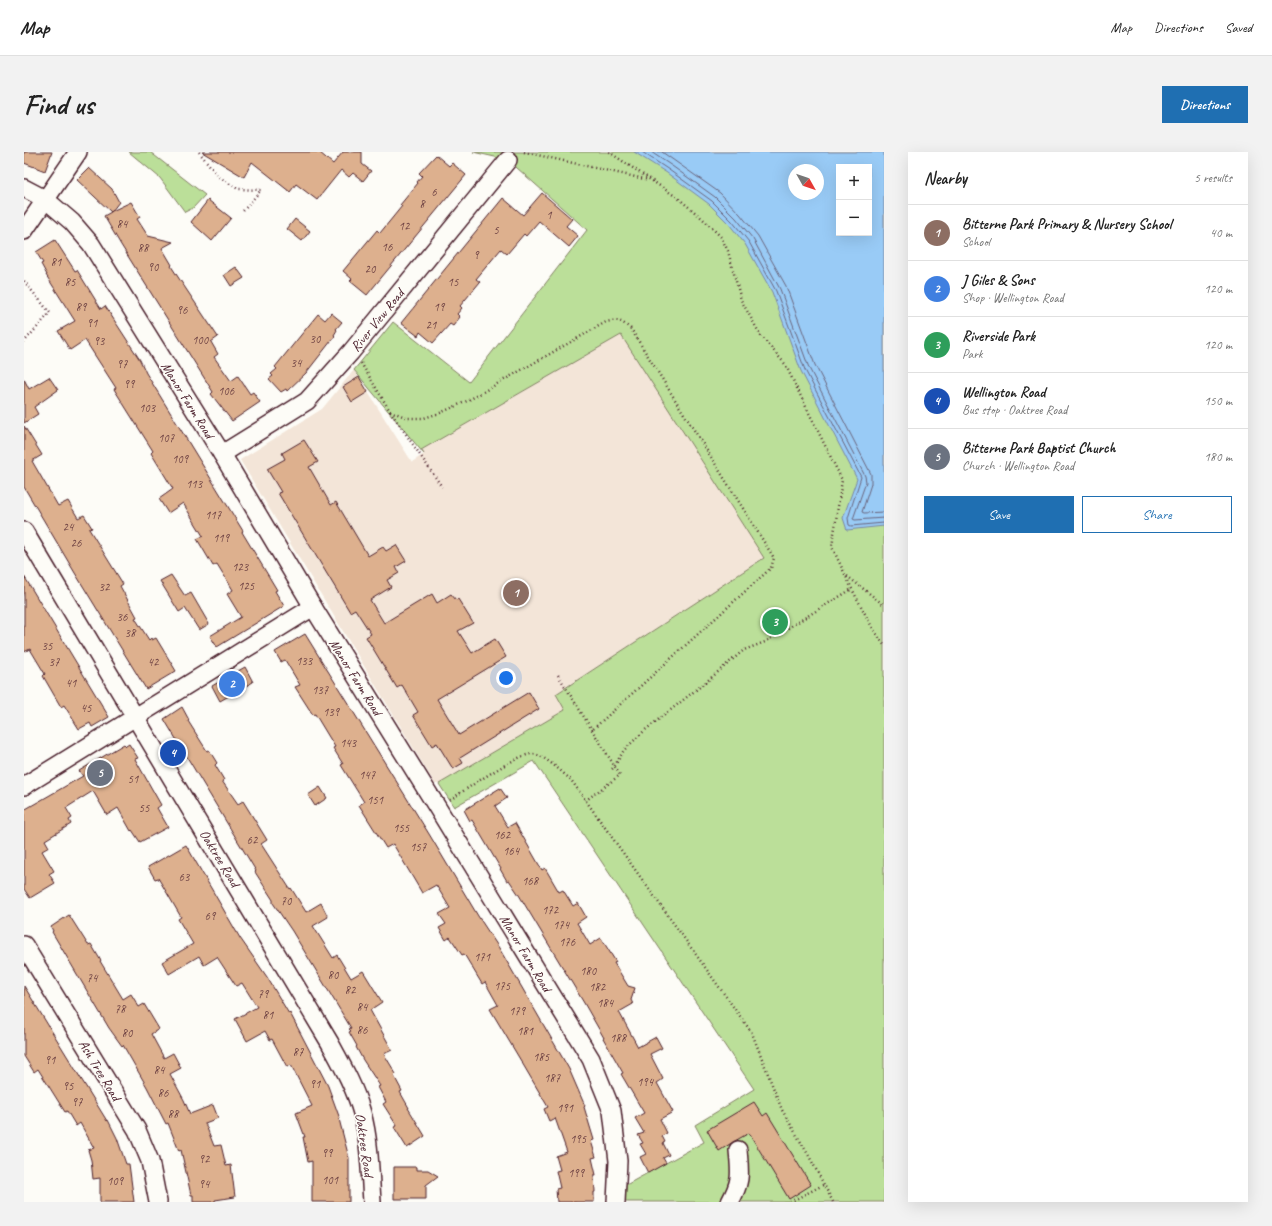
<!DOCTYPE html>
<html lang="en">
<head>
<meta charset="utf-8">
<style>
  :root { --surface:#fff; --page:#f2f2f2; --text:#222; --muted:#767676; --line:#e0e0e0; --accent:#1f6fb2 }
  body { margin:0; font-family:Caveat,sans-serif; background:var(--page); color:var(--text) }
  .controls { position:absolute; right:12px; top:12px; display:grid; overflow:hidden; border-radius:0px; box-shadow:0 4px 16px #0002 }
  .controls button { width:36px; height:36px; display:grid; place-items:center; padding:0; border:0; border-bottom:1px solid var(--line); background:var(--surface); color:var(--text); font:20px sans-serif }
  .compass { position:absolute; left:764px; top:12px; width:36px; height:36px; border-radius:50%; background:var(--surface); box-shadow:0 4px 16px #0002; rotate:130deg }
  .you { position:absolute; left:482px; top:526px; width:14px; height:14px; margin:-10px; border:3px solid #fff; border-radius:50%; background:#1a73e8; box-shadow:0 0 0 6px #1a73e833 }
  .badge { display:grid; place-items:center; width:26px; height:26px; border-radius:50%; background:var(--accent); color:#fff; font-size:13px; font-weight:700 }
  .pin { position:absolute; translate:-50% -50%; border:2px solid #fff; box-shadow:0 1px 4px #0006 }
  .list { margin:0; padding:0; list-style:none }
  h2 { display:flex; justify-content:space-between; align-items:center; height:52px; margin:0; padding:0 16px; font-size:17px }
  h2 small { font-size:13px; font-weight:400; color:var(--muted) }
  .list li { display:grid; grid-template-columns:26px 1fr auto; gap:12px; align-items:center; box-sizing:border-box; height:56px; padding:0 16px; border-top:1px solid var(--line) }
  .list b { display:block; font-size:15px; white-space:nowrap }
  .list p { margin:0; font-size:13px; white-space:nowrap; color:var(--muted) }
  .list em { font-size:13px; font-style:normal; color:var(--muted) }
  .actions { display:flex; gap:8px; padding:12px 16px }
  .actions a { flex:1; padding:9px 0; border:1px solid var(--accent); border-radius:0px; text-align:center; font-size:14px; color:var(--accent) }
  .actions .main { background:var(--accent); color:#fff }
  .map { position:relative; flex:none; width:860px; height:1050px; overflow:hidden; border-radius:0px }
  header { display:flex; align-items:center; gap:24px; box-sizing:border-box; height:56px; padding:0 20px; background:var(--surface); border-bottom:1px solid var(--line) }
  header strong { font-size:19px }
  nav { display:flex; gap:22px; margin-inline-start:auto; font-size:14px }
  .intro { display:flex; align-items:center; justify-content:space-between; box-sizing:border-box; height:96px; padding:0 24px }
  h1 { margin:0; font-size:28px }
  .button { padding:10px 18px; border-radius:0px; background:var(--accent); color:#fff; font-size:14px; font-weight:700 }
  main { display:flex; gap:24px; padding:0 24px }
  aside { flex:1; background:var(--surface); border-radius:0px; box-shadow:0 4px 16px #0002 }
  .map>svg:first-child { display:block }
  .built { fill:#f3e5d8 }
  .green { fill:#bbdf99; stroke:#827f62; fill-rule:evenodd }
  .water { fill:#99cbf6; stroke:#7986a5; fill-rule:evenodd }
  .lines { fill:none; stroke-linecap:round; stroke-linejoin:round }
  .shore { stroke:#6a647c; stroke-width:1 }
  .building { fill:#ddb08e; stroke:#4a1f2b }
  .minor-casing { stroke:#4a1f2b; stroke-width:20 }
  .path { stroke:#4a1f2b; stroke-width:2.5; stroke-dasharray:1 3; stroke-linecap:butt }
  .minor { stroke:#fdfcf7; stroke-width:17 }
  .labels { text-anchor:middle; stroke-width:3.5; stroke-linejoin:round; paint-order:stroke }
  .number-label { font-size:12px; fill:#6f4344 }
  .street-label { font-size:14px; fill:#4a1f2b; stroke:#fdfcf7 }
</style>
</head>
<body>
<header>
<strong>Map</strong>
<nav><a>Map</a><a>Directions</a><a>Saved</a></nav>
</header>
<div class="intro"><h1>Find us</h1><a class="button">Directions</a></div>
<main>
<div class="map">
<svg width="860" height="1050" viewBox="0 0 860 1050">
  <rect width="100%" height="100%" fill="#fdfcf7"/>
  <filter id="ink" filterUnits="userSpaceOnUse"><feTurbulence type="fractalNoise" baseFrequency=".025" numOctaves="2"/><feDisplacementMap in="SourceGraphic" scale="8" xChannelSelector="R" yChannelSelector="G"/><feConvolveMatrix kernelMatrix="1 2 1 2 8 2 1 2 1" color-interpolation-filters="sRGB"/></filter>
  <g filter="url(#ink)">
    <polygon class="built" points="597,183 740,406 532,542 542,558 415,632 411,632 216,308 298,257 330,218 388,310 400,302 397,298"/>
    <g class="green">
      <polygon points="105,0 126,0 181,43 169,56 161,60 136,26"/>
      <path d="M449,0H860V1050H601L602,1033L680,990L671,973L730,937L510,609L430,655L415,632L541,558L532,542L740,406L597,183L397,298L400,302L330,218L369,170L445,230L563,78L484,8ZM815,15H845V81H815ZM770,18H794V42H770Z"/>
    </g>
    <path class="water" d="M610,0H860V374L823,378L819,366L833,327L777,219L748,140L721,92L705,72L685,52L643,21ZM815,15H845V81H815ZM770,18H794V42H770Z"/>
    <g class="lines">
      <g class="shore">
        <polyline points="618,0 645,18 688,49 708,69 725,90 752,139 781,218 837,325 824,366 825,373 827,374 860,371"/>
        <polyline points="627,0 648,14 691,45 712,66 729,87 756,137 785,216 841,324 842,330 829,367 831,368 860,366"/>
        <polyline points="638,0 696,41 716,62 734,84 762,134 791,213 847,322 847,332 838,360 840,361 860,360"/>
      </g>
    </g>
    <g class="building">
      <polygon points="0,0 28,0 21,19 0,11"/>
      <polygon points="178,0 295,0 309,12 319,0 338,0 338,12 347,19 339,29 329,21 325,25 317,18 293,48 272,32 266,40 228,10 220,25"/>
      <polygon points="412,3 425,14 428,11 442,23 343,143 326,129 328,127 319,119 353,78 356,81 365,70 378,54 376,53 394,31 393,30 398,24 395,21"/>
      <polygon points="65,16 88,37 95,50 88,59 107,50 116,65 113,67 124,84 149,90 138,96 148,113 147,114 154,125 194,185 187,190 194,202 190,205 207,229 214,224 226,242 229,240 236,250 208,269 187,242 189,240 97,93 80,64 87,60 53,28"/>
      <polygon points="518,41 548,67 542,74 554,84 545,95 515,69 502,84 500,82 483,102 477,97 452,127 456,130 436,154 438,156 433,162 436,165 429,174 426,172 409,191 396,180 394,184 377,171 479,46 499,63"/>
      <polygon points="184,48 207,66 188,89 167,70"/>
      <polygon points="271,67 286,79 278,89 263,77"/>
      <polygon points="31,88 51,119 53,118 77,157 81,154 116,208 122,221 141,252 219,379 218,380 253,438 251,439 260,454 193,495 186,484 217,465 203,442 209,438 193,412 189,414 173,387 179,384 159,351 144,361 135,347 149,337 127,301 129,299 90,237 92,236 61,188 46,198 34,179 51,169 22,123 23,123 17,112 19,111 12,100"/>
      <polygon points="212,115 220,126 207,134 200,123"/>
      <polygon points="307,161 318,170 312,177 313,178 310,183 311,184 282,221 263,239 262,237 257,240 245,227 249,224 247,222 253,217 251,215 294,162 301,168"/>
      <polygon points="25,225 34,238 10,255 14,262 0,271 0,227 5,237"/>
      <polygon points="335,225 344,240 328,250 319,235"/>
      <polygon points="0,274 18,303 8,309 34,354 44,349 54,366 60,363 68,376 65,377 99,432 96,434 113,465 111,466 125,488 127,486 128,488 132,486 152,519 122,537 51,421 0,335"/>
      <polygon points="280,288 294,310 285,315 307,353 312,350 344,404 359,395 362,399 372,393 382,409 372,415 375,421 363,428 367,435 346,448 360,471 408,442 413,451 427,442 432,448 434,447 449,471 434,479 448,501 471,487 482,505 413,547 435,583 505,540 515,557 436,606 439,611 429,617 413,591 408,594 389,563 394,560 378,533 373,536 342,485 347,482 331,457 326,460 254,341 257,340 243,317 261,307 258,301"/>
      <polygon points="147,423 161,444 167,441 185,472 175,478 161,456 155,460 136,429"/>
      <polygon points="0,424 85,565 68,575 66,571 55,577 40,553 37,555 19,524 21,522 6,497 0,500"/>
      <polygon points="281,482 405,682 454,764 475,796 545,917 561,954 560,955 570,988 567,989 572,1005 568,1006 572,1023 570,1023 571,1040 570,1040 570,1050 533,1050 532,1037 536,1036 532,1019 536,1018 532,1004 543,1000 531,966 525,969 520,957 524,955 497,909 466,857 474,853 461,830 458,832 440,802 438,803 426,785 422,788 415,776 422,772 415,762 426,756 412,733 398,741 369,692 362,696 335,653 340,650 317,613 319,612 309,596 311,595 291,562 289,563 271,535 276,533 261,508 257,510 251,500"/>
      <polygon points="221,515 229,530 196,549 188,534"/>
      <polygon points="158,555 165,568 164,569 183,599 185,598 193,611 191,613 200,628 198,629 214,652 219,649 243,688 237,692 266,737 267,736 282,760 297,751 304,765 289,774 309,806 313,803 327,826 339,819 358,850 346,858 368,898 360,902 372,922 370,924 378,939 376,940 385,956 384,956 401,984 383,996 370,975 373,974 359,952 362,950 354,935 356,934 339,908 332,895 333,894 325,880 327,879 325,877 327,876 268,779 249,751 249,748 231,720 232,719 140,567"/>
      <polygon points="100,592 102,594 105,592 114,606 111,607 137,653 133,656 144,675 116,690 108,678 107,679 94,656 83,663 69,639 42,656 48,666 45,668 47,672 21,688 25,695 18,699 30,719 25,722 31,731 6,746 0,737 0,658 59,624 55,619"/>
      <polygon points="296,635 303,646 291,654 284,643"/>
      <polygon points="476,636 483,646 471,654 484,675 491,671 518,718 521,716 535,740 539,738 549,754 554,751 562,765 553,771 566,793 577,786 592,810 590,811 604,834 611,836 607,848 609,852 595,860 614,895 632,885 638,896 626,902 639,927 633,931 649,960 636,967 643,981 638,984 641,990 639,991 645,1003 639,1006 642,1011 624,1021 616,1005 622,1002 616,992 619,991 614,983 620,981 611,966 620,961 597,922 599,921 579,886 580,886 560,851 495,743 485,728 483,729 476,717 477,717 448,668 446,669 440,658"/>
      <polygon points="162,693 216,786 243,825 265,862 266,861 304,934 316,967 315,967 325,1006 325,1050 288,1050 288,1009 284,1010 279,985 281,985 272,961 288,954 267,913 263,915 248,887 246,888 241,879 223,889 211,867 233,855 218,831 212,834 193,805 180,813 175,804 145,822 138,810 169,792 154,767 157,765 143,741 134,726 131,727 124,715"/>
      <polygon points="45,763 64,793 67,792 77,809 76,809 99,847 107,842 115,855 120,852 135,877 127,882 140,906 149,901 157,916 146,922 160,948 166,962 189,953 194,966 181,971 190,994 197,993 202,1014 207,1013 211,1045 191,1048 191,1050 169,1050 169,1043 167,1043 157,998 155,999 144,971 142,972 123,935 99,893 98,894 85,876 28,780 29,779 27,775"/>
      <polygon points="0,834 83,969 84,968 93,986 102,1012 105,1012 110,1050 76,1050 76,1026 69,1027 67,1008 64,998 70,996 56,971 52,974 43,959 41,960 14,917 10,920 0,904"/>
      <polygon points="730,950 739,964 743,961 787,1033 765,1047 725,981 709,990 695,999 683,978"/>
      <polygon points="370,1015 392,1015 392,1018 404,1018 414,1024 402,1033 402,1047 370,1047"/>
    </g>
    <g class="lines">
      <g class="minor-casing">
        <g id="minor">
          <polyline points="0,36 21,47 48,70 67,92 198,302 289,455 413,655 567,907 588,959 594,1009 592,1050"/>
          <polyline points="0,79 54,0"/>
          <polyline points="198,302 283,249 327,200 484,8"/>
          <path d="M0,379L306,891C318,913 331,936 338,961C346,990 346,1021 348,1050"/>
          <polyline points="0,634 289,455"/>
          <polyline points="0,793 113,978 126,1009 134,1050"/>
          <path d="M706,1050C718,1028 716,1022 714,998"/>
        </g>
      </g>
      <g class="path">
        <polyline points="175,0 195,25 214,37 237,38 219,59"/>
        <polyline points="500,0 625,28"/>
        <polyline points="585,0 654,46 679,67 697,85 704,99 717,148 737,184 761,212 818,328 808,395 828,437 848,475 860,493"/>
        <polyline points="0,129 26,161 0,190"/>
        <polyline points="337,211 366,259 418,335"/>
        <path d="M366,259L384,266H400L416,261L443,249L582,170C595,167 597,169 607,177L750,406L747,416L568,578"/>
        <polyline points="823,424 860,453"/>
        <polyline points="534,523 596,623 561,649"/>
        <polyline points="588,617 590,615 600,598 620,579 682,530 720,498 741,490 828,437"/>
        <path d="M426,648C441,638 494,601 509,602C520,603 538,620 547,628L728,881L758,958L785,1004L809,1050"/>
        <polyline points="766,1050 801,1032"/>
      </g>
      <use href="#minor" class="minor"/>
    </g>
  </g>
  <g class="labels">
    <g class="number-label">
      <text x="410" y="44">6</text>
      <text x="398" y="56">8</text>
      <text x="525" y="67">1</text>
      <text x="98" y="76">84</text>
      <text x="380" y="78">12</text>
      <text x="472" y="82">5</text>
      <text x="363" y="99">16</text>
      <text x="119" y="100">88</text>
      <text x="452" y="107">9</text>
      <text x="32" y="114">81</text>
      <text x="129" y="119">90</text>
      <text x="346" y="121">20</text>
      <text x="46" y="134">85</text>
      <text x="429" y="134">15</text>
      <text x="57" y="159">89</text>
      <text x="415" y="159">19</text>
      <text x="158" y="162">96</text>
      <text x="68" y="175">91</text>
      <text x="407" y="177">21</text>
      <text x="291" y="191">30</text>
      <text x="176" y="192">100</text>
      <text x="75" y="193">93</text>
      <text x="272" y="215">34</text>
      <text x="98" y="216">97</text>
      <text x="105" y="236">99</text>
      <text x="202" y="243">106</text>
      <text x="123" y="260">103</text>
      <text x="142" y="290">107</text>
      <text x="156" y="311">109</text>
      <text x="170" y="336">113</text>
      <text x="189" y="367">117</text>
      <text x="44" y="379">24</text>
      <text x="197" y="390">119</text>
      <text x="52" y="395">26</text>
      <text x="216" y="419">123</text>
      <text x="222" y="438">125</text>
      <text x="80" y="439">32</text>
      <text x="98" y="469">36</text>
      <text x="106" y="485">38</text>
      <text x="23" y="498">35</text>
      <text x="280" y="513">133</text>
      <text x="30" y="514">37</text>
      <text x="129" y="514">42</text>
      <text x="47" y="535">41</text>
      <text x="296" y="542">137</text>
      <text x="62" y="560">45</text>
      <text x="307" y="564">139</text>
      <text x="324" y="595">143</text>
      <text x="343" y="627">147</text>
      <text x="109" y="631">51</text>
      <text x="351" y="652">151</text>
      <text x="120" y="660">55</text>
      <text x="377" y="680">155</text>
      <text x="478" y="687">162</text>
      <text x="228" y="692">62</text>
      <text x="394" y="699">157</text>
      <text x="487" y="703">164</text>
      <text x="160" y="729">63</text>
      <text x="506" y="733">168</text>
      <text x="262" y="753">70</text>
      <text x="526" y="762">172</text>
      <text x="186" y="768">69</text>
      <text x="537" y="777">174</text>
      <text x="543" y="794">176</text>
      <text x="458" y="809">171</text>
      <text x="564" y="823">180</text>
      <text x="309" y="827">80</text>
      <text x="68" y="830">74</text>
      <text x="478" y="838">175</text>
      <text x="573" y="839">182</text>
      <text x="326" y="842">82</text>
      <text x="239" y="846">79</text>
      <text x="581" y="855">184</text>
      <text x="338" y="859">84</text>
      <text x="96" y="861">78</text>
      <text x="493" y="863">179</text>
      <text x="244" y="867">81</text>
      <text x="338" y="882">86</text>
      <text x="501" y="883">181</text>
      <text x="103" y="885">80</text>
      <text x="594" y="890">188</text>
      <text x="274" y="904">87</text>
      <text x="517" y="909">185</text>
      <text x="26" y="912">91</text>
      <text x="135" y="922">84</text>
      <text x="528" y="930">187</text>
      <text x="621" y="934">194</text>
      <text x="291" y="936">91</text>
      <text x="44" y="938">95</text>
      <text x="139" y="945">86</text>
      <text x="53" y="954">97</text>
      <text x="541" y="960">191</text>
      <text x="149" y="966">88</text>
      <text x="554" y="991">195</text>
      <text x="303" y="1005">99</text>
      <text x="180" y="1011">92</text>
      <text x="552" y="1025">199</text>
      <text x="306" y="1032">101</text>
      <text x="91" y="1033">109</text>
      <text x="180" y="1036">94</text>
    </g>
    <g class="street-label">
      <text transform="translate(353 168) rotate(-51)" y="5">River View Road</text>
      <text transform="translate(164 248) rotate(58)" y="5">Manor Farm Road</text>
      <text transform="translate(332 525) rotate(58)" y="5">Manor Farm Road</text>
      <text transform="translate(196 706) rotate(59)" y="5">Oaktree Road</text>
      <text transform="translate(502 801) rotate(59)" y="5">Manor Farm Road</text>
      <text transform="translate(76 918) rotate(59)" y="5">Ash Tree Road</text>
      <text transform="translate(341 993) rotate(82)" y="5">Oaktree Road</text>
    </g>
  </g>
</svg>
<div class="controls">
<button>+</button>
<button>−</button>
</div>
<svg class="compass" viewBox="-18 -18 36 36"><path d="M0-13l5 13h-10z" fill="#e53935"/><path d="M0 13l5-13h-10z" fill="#767676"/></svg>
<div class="you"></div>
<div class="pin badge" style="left:492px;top:441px;background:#8d6e63">1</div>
<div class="pin badge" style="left:208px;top:532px;background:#3f7fe0">2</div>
<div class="pin badge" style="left:751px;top:470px;background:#2e9e5b">3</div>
<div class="pin badge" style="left:149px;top:601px;background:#1a4fb4">4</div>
<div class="pin badge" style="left:76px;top:621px;background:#6b7280">5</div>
</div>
<aside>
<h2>Nearby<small>5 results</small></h2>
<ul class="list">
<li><span class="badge" style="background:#8d6e63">1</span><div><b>Bitterne Park Primary &amp; Nursery School</b><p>School</p></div><em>40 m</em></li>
<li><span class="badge" style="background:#3f7fe0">2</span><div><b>J Giles &amp; Sons</b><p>Shop · Wellington Road</p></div><em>120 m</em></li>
<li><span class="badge" style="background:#2e9e5b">3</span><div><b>Riverside Park</b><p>Park</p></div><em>120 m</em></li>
<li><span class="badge" style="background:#1a4fb4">4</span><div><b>Wellington Road</b><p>Bus stop · Oaktree Road</p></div><em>150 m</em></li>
<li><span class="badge" style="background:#6b7280">5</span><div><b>Bitterne Park Baptist Church</b><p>Church · Wellington Road</p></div><em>180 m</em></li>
</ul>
<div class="actions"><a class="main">Save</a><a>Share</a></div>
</aside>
</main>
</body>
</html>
